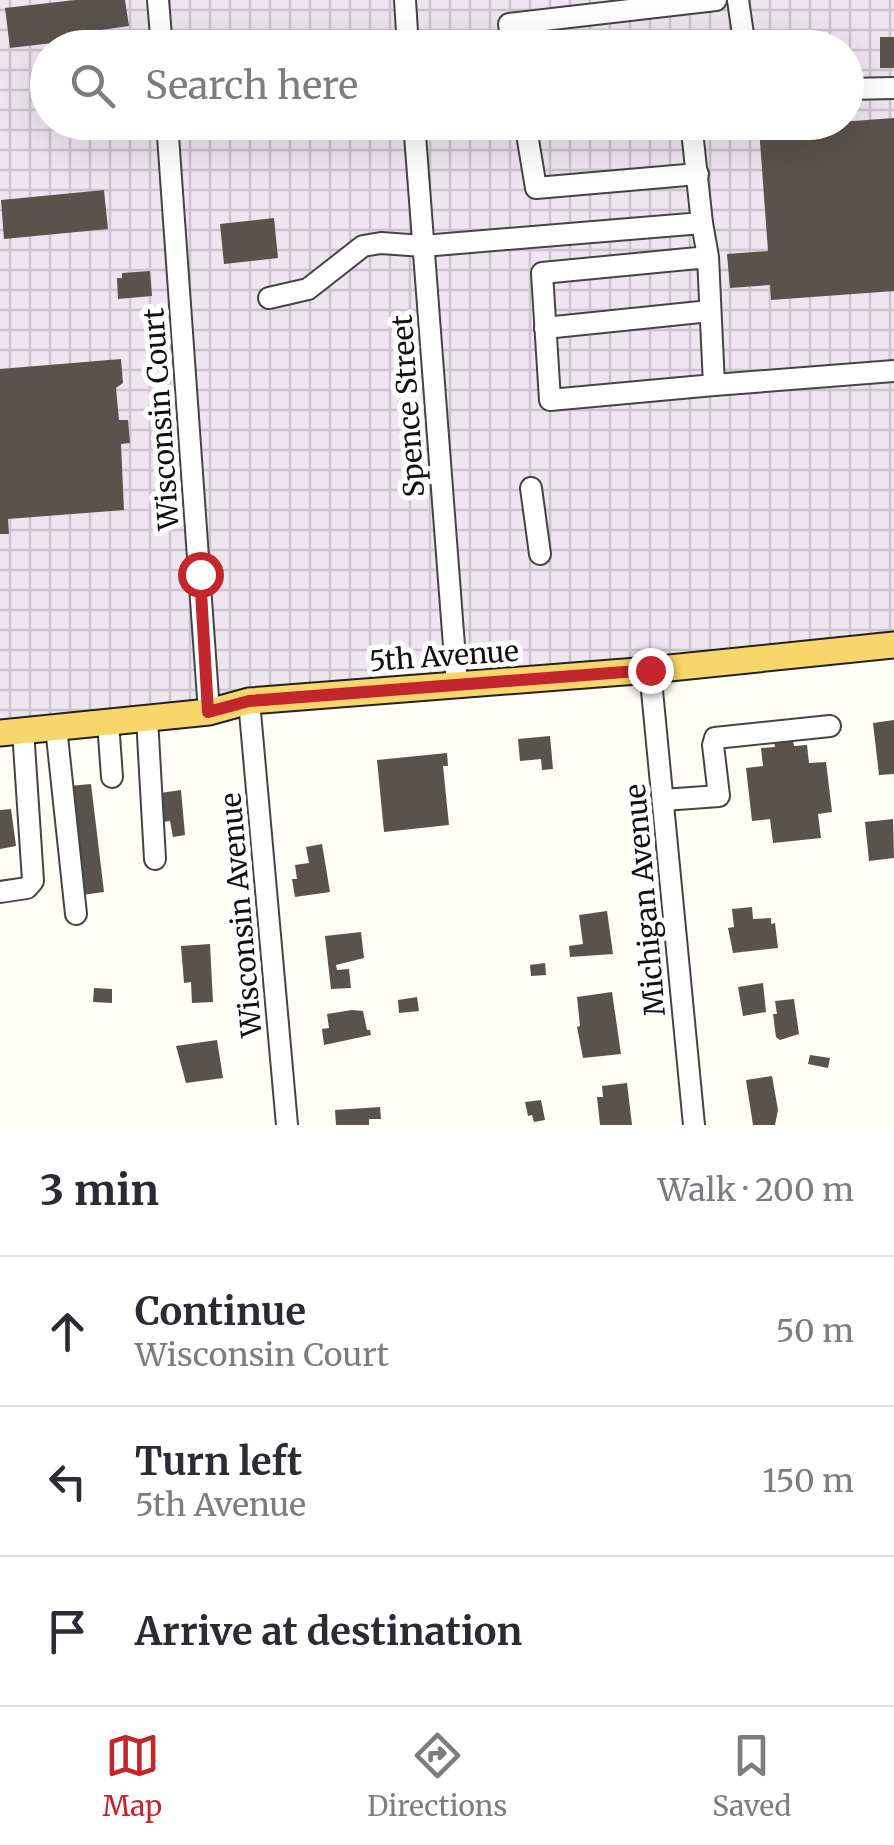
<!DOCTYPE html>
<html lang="en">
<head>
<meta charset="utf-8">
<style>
  :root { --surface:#fff; --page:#f2f2f3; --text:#2b2b33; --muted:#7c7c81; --line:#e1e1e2; --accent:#c4262e }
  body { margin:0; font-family:Merriweather,serif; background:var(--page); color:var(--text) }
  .stop { position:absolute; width:30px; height:30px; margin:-22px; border:8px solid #c4262e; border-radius:50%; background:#fff }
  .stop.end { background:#c4262e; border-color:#fff; box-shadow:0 2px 10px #0008 }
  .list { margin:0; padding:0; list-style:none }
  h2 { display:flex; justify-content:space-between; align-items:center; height:130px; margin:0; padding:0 40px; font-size:42px }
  h2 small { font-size:32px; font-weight:400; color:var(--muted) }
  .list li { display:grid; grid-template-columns:65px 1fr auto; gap:30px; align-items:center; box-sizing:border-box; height:150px; padding:0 40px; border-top:2px solid var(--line) }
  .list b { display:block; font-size:38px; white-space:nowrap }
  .list p { margin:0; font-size:32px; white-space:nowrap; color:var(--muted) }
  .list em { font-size:32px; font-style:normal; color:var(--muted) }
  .icon { flex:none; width:55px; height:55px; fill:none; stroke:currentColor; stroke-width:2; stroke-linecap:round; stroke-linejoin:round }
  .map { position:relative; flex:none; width:894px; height:1125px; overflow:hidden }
  .search { position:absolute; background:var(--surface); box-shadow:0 10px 40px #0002; left:30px; right:30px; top:30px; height:110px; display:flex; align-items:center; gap:25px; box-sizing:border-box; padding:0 35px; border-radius:55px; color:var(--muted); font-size:38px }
  .sheet { height:580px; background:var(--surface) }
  nav { display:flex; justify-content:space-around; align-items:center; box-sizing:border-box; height:140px; border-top:2px solid var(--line); background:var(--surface); font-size:28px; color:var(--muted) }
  nav a { display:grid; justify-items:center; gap:5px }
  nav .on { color:var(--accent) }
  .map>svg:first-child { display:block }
  .industrial { fill:url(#industrial-grid); fill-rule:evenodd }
  .building { fill:#5a524d }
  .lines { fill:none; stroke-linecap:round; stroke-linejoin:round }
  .minor-casing { stroke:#444; stroke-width:24 }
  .major-casing { stroke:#222; stroke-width:29 }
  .minor { stroke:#fff; stroke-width:20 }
  .major { stroke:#f9d66b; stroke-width:25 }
  .route { stroke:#c4262e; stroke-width:12 }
  .labels { text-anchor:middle; stroke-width:10; stroke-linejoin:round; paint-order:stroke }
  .street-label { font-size:28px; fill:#111; stroke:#fff }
</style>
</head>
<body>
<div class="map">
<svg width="894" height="1125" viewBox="0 0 894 1125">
  <defs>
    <pattern id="industrial-grid" width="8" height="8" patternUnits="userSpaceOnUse" patternTransform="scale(2.5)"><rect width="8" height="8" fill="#eee6ef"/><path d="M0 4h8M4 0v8" fill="none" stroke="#cbc4cc"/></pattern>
  </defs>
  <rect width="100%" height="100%" fill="#fffdf5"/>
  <path class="industrial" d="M0,0H894V639L0,720ZM48,48H846V122H48Z"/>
  <g class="building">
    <polygon points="75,0 125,0 129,26 94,31 95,38 10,48 5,8"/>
    <rect x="880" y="37" width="14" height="31"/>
    <polygon points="894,118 894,291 771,300 770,285 730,288 727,254 768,251 759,128"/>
    <polygon points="104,190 108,229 4,239 1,200"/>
    <polygon points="274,218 278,258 224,264 220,224"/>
    <polygon points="150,271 152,296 118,299 117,278 122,278 122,273"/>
    <polygon points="121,359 123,383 116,388 119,420 128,420 130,443 121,444 124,510 8,519 9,534 0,534 0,369"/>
    <polygon points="894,720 894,774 879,775 873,723"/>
    <polygon points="550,736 553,769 542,770 541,759 520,761 518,739"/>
    <polygon points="793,740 794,746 807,745 809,763 826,762 832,812 818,814 821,838 773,843 770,819 752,821 746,768 763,766 761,748 775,747 774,742"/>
    <polygon points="447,753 448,766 443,766 449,825 384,832 377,760"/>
    <polygon points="91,784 104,892 82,895 69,786"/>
    <polygon points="181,790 185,835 173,837 170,821 155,823 153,794"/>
    <polygon points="11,809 16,846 0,849 0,810"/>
    <polygon points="893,819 894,858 869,861 865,822"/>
    <polygon points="322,844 330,892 295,897 292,879 297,879 295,865 309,863 306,847"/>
    <polygon points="752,907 753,919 771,918 771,924 775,923 778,948 733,953 728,928 734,927 732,909"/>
    <polygon points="607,911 613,954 570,957 569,946 583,944 579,915"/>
    <polygon points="361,932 364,958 336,965 337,970 349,969 351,988 331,989 325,936"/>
    <polygon points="210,944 213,1002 192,1003 191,982 184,983 181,946"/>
    <polygon points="545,963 546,975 531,976 530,965"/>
    <polygon points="763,983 766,1012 743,1016 738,987"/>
    <polygon points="94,988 112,989 112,1003 93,1002"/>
    <polygon points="612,992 621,1054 583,1058 577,1027 580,1026 577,997"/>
    <polygon points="417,997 419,1011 399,1013 398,1000"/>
    <polygon points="794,999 799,1034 780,1040 776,1037 773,1014 777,1014 775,1001"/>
    <polygon points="352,1010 363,1011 367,1030 370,1030 371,1035 324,1045 322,1029 329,1028 327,1014"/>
    <polygon points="217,1040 223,1078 186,1083 176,1046"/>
    <polygon points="810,1055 830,1058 828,1068 808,1064"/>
    <polygon points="772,1076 778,1110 775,1125 753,1125 746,1080"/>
    <polygon points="627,1083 632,1125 600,1125 597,1097 603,1097 602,1086"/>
    <polygon points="541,1100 545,1120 534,1122 532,1115 528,1116 525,1102"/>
    <polygon points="380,1107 381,1119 369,1119 369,1125 336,1125 335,1110"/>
  </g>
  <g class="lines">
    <g class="minor-casing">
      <g id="minor">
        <polyline points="158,0 162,48"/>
        <polyline points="405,0 408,48"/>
        <polyline points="738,0 745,48"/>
        <polyline points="513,48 509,24 716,0"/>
        <polyline points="846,89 894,88"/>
        <polyline points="167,122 209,712"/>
        <polyline points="414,122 457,685"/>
        <polyline points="525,122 536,188 698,174"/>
        <polyline points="702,223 708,257 714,385 550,400 542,273 708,257"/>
        <polyline points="269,298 308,289 363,246 381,243 423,246 702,223 691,122"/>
        <polyline points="545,328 710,311"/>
        <polyline points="714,385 894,371"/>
        <polyline points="531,488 540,554"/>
        <polyline points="650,670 694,1125"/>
        <polyline points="249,701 287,1125"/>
        <polyline points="147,718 155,859"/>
        <polyline points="108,722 112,777"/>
        <polyline points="56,727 76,914"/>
        <polyline points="663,800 719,796 713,745 715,738 830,726"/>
        <polyline points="0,892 27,888 33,881 23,730"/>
      </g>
    </g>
    <g class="major-casing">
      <polyline id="major" points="0,733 209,712 249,701 650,670 894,645"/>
    </g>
    <use href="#minor" class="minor"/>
    <use href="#major" class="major"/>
  </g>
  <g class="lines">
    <polyline class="route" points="200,574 208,712 249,701 650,670"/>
  </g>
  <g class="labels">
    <g class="street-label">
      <text transform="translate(408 406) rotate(-94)" y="10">Spence Street</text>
      <text transform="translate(161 419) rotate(-94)" y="10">Wisconsin Court</text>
      <text transform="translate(444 656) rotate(-4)" y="10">5th Avenue</text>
      <text transform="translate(645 900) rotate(-95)" y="10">Michigan Avenue</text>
      <text transform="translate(241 915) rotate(-95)" y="10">Wisconsin Avenue</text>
    </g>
  </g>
</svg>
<div class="stop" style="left:200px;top:574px"></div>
<div class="stop end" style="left:650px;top:670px"></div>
<div class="search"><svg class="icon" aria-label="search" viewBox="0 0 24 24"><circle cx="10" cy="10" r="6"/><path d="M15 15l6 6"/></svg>Search here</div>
</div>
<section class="sheet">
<h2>3 min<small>Walk · 200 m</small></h2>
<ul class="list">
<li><svg class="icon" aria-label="ahead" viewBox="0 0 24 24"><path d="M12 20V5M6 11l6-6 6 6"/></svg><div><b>Continue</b><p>Wisconsin Court</p></div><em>50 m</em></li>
<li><svg class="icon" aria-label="left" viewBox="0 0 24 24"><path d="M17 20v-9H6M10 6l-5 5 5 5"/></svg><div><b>Turn left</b><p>5th Avenue</p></div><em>150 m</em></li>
<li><svg class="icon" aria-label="arrive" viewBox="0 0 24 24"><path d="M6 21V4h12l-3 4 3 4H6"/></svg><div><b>Arrive at destination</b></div></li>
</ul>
</section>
<nav>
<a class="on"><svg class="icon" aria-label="map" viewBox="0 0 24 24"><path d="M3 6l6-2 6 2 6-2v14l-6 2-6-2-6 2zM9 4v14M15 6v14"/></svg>Map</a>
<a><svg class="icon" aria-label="directions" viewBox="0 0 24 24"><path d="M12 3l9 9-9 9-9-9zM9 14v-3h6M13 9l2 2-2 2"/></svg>Directions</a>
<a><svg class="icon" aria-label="saved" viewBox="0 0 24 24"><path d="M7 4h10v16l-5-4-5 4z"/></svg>Saved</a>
</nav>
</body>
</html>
